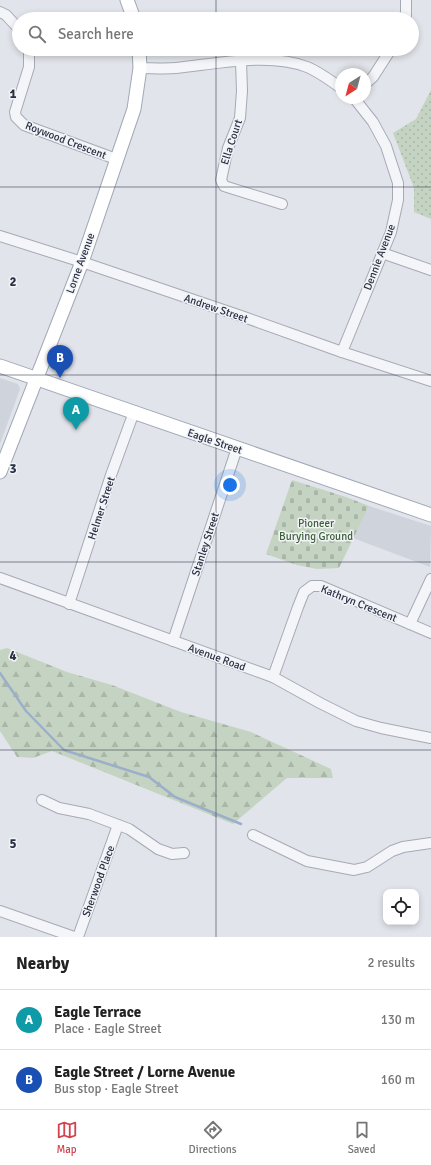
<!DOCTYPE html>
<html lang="en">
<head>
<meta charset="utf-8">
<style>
  :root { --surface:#fff; --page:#f2f2f2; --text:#222; --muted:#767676; --line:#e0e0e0; --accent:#d2434f }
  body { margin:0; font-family:Signika,sans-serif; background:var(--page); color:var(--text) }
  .controls { position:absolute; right:12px; bottom:12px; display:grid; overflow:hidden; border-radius:8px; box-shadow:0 2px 6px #0003 }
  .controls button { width:36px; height:36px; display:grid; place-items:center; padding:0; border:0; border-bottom:1px solid var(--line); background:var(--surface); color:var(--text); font:20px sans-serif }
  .compass { position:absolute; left:335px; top:68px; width:36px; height:36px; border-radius:50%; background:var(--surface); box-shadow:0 2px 6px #0003; rotate:216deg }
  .you { position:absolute; left:230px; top:485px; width:14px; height:14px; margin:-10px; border:3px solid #fff; border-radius:50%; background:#1a73e8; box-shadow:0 0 0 6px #1a73e833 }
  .badge { display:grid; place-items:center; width:26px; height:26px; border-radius:50%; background:var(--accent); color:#fff; font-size:13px; font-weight:700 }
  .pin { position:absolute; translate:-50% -33px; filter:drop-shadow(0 1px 2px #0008) }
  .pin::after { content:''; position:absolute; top:21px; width:14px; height:12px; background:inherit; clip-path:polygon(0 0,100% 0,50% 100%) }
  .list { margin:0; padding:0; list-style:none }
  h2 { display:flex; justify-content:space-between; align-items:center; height:52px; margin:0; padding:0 16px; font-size:17px }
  h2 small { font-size:13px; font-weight:400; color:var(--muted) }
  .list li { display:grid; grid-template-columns:26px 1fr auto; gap:12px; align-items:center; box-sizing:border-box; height:60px; padding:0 16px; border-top:1px solid var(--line) }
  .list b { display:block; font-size:15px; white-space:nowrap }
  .list p { margin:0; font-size:13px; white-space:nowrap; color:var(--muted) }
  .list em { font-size:13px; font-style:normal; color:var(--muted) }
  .icon { flex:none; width:22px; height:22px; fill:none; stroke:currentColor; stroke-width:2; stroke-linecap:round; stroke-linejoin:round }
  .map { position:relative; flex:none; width:431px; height:937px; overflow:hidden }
  .search { position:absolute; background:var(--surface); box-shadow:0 2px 6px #0003; left:12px; right:12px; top:12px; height:44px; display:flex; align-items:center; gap:10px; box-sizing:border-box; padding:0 14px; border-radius:22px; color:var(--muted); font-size:15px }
  .sheet { height:172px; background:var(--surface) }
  nav { display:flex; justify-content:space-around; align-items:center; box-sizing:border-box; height:56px; border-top:1px solid var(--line); background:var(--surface); font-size:11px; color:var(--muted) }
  nav a { display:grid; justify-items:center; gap:2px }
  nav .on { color:var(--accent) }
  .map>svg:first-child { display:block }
  .built { fill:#cfd3dc }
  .forest { fill:url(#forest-firs) }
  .cemetery { fill:url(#cemetery-stones) }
  .park { fill:url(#park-dots) }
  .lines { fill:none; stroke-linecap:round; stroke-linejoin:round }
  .stream { stroke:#9bafcb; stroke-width:2.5 }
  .minor-casing { stroke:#a6aab5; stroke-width:12 }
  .major-casing { stroke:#a0a7b6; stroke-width:15 }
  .minor { stroke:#f4f5f8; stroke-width:10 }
  .major { stroke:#fff; stroke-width:13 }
  .grid { fill:none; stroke:#293043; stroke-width:1; stroke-opacity:0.55 }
  .labels { text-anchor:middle; stroke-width:3; stroke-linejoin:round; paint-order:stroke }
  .street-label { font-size:11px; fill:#293043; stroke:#f1f3f7 }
  .park-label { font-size:11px; fill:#3b5f36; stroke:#f1f3f7 }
  .grid-label { font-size:13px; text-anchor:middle; font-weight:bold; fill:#293043; stroke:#f1f3f7; stroke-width:3; stroke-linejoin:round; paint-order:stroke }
</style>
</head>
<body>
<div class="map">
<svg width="431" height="937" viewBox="0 0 431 937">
  <defs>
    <pattern id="forest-firs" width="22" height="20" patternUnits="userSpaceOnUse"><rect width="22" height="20" fill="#c5d4c2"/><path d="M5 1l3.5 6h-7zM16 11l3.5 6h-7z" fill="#a9b6a8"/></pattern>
    <pattern id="cemetery-stones" width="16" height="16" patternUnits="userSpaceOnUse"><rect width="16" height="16" fill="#c5d4c2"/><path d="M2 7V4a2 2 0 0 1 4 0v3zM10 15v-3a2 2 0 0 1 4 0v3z" fill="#a9b6a8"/></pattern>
    <pattern id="park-dots" width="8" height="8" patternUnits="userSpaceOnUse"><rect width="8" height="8" fill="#c5d4c2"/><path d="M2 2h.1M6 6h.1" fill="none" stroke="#a9b6a8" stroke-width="1.8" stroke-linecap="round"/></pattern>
  </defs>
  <rect width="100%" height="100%" fill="#e1e4ea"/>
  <g class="built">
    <polygon points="0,378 18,384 20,389 0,444"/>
    <polygon points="369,506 431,526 430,567 353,538"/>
  </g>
  <polygon class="forest" points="7,648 67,672 112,685 181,712 251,732 331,769 333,778 287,778 233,824 52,751 33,758 17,757 0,731 0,650"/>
  <polygon class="cemetery" points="292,480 346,497 369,506 339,568 317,569 297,565 266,554"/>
  <polygon class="park" points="431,90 431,219 414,212 414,188 393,133 416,119"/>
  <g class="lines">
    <polyline class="stream" points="0,673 26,711 64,750 149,777 175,797 241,824"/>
    <g class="minor-casing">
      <g id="minor">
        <polyline points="0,12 6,15 19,29"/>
        <polyline points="404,19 406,15 406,0"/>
        <polyline points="29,49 29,67 15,112 16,117 24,125 116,159"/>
        <polyline points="241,61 242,91 240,118 228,148 221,180 224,186 282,204"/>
        <path d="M140,68C152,68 164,69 176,68C215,64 270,52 307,67C319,72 330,80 341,88"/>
        <polyline points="365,84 373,77 391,49"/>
        <polyline points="0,236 82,262 244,317 342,352 431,381"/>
        <polyline points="382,253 431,270"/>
        <polyline points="342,352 391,232 398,200 398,183 386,146 373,122 354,98"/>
        <polyline points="0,578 273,677 320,703 356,721 381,728 431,738"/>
        <polyline points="69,604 111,475 134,412"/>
        <polyline points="410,624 431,579"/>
        <polyline points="173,641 237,448"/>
        <polyline points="273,677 298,607 304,592 312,586 321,586 431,633"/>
        <polyline points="42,800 59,808 89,814 129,829 158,849 172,854 184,853"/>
        <polyline points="253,835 307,861 354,870 367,867 392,851 403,847 431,843"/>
        <polyline points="0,911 74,937"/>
        <polyline points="78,937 118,825"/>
      </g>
    </g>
    <g class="major-casing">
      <g id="major">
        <polyline points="127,0 134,19"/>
        <polyline points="0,366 431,515"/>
        <polyline points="0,472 82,262 134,109 140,68 139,49"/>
      </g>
    </g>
    <use href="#minor" class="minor"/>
    <use href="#major" class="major"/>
  </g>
  <path class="grid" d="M216,0V19M216,49V937M0,187H431M0,375H431M0,562H431M0,750H431"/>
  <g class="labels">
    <g class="street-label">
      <text transform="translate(66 140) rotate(21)" y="4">Roywood Crescent</text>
      <text transform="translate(231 142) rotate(-72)" y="4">Ella Court</text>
      <text transform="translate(379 257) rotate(-69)" y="4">Dennie Avenue</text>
      <text transform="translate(80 263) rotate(-70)" y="4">Lorne Avenue</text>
      <text transform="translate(216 308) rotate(19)" y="4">Andrew Street</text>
      <text transform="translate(215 441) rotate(19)" y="4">Eagle Street</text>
      <text transform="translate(101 508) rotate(-72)" y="4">Helmer Street</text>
      <text transform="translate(205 544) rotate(-72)" y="4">Stanley Street</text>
      <text transform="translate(359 603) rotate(22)" y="4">Kathryn Crescent</text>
      <text transform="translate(217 657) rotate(20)" y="4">Avenue Road</text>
      <text transform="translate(98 881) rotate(-70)" y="4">Sherwood Place</text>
    </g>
    <g class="park-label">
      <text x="316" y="527">Pioneer<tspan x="316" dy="13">Burying Ground</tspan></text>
    </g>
  </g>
  <g class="grid-label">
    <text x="13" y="98">1</text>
    <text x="13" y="286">2</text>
    <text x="13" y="473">3</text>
    <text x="13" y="660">4</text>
    <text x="13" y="848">5</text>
  </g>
</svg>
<div class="controls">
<button><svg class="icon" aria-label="locate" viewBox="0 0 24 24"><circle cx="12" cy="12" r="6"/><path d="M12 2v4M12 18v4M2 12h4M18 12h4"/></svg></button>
</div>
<svg class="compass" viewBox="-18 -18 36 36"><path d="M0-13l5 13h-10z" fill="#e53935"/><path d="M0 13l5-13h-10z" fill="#767676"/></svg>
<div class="you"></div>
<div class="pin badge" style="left:76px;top:430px;background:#0f9aa8">A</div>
<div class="pin badge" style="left:60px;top:378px;background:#1a4fb4">B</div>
<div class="search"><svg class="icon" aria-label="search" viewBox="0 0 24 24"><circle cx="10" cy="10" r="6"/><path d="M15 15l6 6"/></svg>Search here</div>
</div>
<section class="sheet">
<h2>Nearby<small>2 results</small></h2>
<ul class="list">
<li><span class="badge" style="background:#0f9aa8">A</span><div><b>Eagle Terrace</b><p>Place · Eagle Street</p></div><em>130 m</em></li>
<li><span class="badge" style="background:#1a4fb4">B</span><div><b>Eagle Street / Lorne Avenue</b><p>Bus stop · Eagle Street</p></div><em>160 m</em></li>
</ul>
</section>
<nav>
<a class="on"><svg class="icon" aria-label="map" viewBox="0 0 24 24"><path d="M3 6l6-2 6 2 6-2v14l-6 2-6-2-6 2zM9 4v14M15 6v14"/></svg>Map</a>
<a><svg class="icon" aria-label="directions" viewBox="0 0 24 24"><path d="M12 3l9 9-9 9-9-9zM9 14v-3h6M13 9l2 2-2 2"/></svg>Directions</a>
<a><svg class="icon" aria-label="saved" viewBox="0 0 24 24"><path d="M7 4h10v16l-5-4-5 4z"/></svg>Saved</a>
</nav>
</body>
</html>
